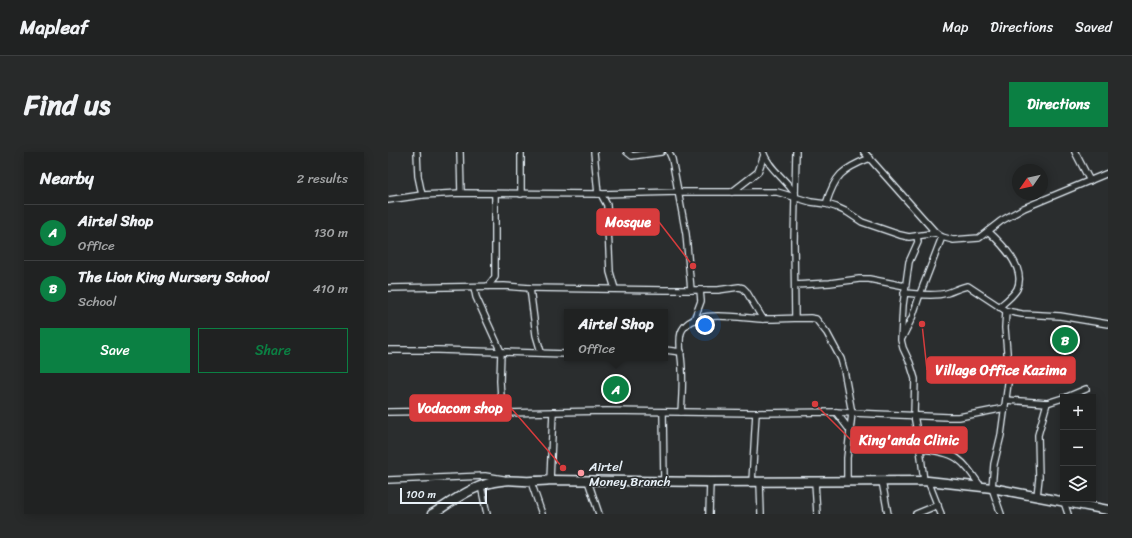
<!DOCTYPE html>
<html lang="en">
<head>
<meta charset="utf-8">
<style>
  :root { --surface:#202222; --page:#282a2a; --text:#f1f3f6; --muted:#a2a4a5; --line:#3d3f40; --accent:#0b8043 }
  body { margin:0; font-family:Sriracha,sans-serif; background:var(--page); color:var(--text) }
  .controls { position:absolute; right:12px; bottom:12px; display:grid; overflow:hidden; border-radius:0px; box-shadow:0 2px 10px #0003 }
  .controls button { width:36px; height:36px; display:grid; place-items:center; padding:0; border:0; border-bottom:1px solid var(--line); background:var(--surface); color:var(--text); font:20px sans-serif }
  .compass { position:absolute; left:624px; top:12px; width:36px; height:36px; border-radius:50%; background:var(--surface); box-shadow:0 2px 10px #0003; rotate:236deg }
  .scale { position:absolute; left:12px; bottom:10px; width:87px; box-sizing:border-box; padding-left:4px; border:2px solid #e8f1f8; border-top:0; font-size:11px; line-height:14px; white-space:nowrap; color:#e8f1f8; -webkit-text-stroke:3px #2a2d2e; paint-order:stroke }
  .you { position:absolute; left:317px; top:173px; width:14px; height:14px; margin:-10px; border:3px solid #fff; border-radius:50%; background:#1a73e8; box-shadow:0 0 0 6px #1a73e833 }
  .badge { display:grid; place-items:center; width:26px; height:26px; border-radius:50%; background:var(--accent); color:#fff; font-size:13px; font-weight:700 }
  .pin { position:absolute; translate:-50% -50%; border:2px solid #fff; box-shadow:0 1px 4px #0006 }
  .popup { position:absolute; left:176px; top:157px; width:104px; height:52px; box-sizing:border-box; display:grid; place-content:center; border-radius:0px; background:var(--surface); filter:drop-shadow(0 1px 3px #0005); font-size:13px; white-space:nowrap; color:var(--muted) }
  .popup b { font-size:15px; color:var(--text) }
  .popup::after { content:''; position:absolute; left:50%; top:100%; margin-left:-8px; border:8px solid transparent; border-top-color:var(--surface) }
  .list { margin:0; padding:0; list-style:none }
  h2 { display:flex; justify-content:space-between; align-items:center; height:52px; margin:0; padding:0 16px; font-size:17px }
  h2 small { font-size:13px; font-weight:400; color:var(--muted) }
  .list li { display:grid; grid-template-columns:26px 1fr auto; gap:12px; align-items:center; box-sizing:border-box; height:56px; padding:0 16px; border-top:1px solid var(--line) }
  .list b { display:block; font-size:15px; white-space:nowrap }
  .list p { margin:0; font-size:13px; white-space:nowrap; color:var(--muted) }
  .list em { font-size:13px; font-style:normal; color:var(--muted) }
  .actions { display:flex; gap:8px; padding:12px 16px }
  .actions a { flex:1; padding:9px 0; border:1px solid var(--accent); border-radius:0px; text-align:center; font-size:14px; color:var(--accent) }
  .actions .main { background:var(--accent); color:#fff }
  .icon { flex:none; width:22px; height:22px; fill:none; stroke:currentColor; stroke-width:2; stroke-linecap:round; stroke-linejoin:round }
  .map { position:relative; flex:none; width:720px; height:362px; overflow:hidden; border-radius:0px }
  header { display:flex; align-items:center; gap:24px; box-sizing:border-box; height:56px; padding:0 20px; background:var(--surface); border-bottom:1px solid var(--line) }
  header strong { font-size:19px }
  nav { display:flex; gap:22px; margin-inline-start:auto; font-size:14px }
  .intro { display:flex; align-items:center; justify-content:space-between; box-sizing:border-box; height:96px; padding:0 24px }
  h1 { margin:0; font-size:28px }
  .button { padding:10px 18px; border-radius:0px; background:var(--accent); color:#fff; font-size:14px; font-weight:700 }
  main { display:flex; gap:24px; padding:0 24px }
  aside { flex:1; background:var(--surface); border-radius:0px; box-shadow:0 2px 10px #0003 }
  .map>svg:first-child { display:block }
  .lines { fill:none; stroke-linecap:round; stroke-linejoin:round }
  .street-casing { stroke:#e8f1f8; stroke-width:8 }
  .secondary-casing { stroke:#e8f1f8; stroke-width:11 }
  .street { stroke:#2a2d2e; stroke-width:5.5 }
  .secondary { stroke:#2a2d2e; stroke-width:8 }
  .poi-dot { fill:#ff9aa2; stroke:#2a2d2e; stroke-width:1.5 }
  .labels { text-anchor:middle; stroke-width:3; stroke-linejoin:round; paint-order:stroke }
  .poi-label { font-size:13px; fill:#e8f1f8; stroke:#2a2d2e; text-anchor:start }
  .leader { fill:none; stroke:#d83c3d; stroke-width:1.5 }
  .callout-dot { fill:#d83c3d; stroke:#2a2d2e; stroke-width:1.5 }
  .callout { fill:#d83c3d; stroke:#d83c3d; stroke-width:1.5 }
  .callout-label { font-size:14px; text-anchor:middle; font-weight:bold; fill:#fff }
</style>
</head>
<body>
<header>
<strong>Mapleaf</strong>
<nav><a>Map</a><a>Directions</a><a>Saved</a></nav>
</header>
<div class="intro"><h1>Find us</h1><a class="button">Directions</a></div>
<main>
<aside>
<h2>Nearby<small>2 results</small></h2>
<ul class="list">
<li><span class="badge">A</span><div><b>Airtel Shop</b><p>Office</p></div><em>130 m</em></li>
<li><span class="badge">B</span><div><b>The Lion King Nursery School</b><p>School</p></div><em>410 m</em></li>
</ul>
<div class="actions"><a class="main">Save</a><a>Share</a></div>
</aside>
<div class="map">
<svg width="720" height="362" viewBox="0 0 720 362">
  <rect width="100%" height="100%" fill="#2a2d2e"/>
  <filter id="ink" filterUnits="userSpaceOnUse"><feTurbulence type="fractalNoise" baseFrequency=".025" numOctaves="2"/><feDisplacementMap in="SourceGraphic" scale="8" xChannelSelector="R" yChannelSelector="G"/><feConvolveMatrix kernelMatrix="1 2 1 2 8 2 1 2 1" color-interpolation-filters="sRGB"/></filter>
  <g filter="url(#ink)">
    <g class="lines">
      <g class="street-casing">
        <g id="street">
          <polyline points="29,0 30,24 34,43"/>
          <polyline points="72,0 73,41"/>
          <polyline points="133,0 133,42"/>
          <polyline points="206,0 210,42"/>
          <polyline points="239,0 244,4 273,0"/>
          <polyline points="281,0 284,7 298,82 303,138"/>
          <path d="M375,0C381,17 398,27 407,42"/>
          <polyline points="476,0 548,81 554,85 565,88 591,86 613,69 636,56 720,21"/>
          <polyline points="687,0 702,29"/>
          <polyline points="344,40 370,20 376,3"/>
          <polyline points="213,42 219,53 222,120 227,137"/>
          <polyline points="0,48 34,43 73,41 213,42 290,40 389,40 423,50 438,52 448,55 459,60 474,70 512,83 521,85 548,81"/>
          <path d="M438,52C447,23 454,17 482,6"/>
          <path d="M600,79C613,91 639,116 629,137C625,144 617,150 611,155"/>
          <polyline points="529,84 530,90 521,110 515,153 513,188 515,196 522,211 527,227 526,263 532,297 536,329"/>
          <polyline points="407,133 442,131 471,127 481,127 517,134"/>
          <polyline points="100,134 107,125 107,42"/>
          <polyline points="86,135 88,145 113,200 112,229 114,261"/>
          <polyline points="0,136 116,134 142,136 276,138 330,138 351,135 355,136 358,139 375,167"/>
          <polyline points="142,136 148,183 153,200"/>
          <path d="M516,141C530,142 545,145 559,141C566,139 572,135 580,134L618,159L634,162L672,164L720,172"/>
          <polyline points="407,166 406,89 408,0"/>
          <polyline points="306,168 313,149 312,138"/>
          <polyline points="514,186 524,166 532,142 554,85"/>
          <polyline points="0,198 51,198 179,202"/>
          <polyline points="277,198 293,200"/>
          <polyline points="679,245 698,237"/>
          <polyline points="618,248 659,251 675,246"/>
          <polyline points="0,260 63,259 114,261 219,259 368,261 448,260 464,261 560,265 571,265 617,256"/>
          <polyline points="275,260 276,329"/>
          <path d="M293,260C294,246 295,232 294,217C294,206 290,191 293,181C302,154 355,167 376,167C391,167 407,166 422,166L428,167L439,181L453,207L456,218L464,261L459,306V330"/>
          <polyline points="448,260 461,277"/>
          <path d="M532,297C569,300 573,306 593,335"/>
          <polyline points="0,328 97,324 115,327"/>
          <polyline points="162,328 165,260"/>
          <polyline points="200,329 211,362"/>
          <polyline points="494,329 500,362"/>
          <polyline points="540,329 553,362"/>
          <polyline points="143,330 154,362"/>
          <polyline points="364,330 368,261"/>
          <polyline points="372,330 373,362"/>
          <polyline points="427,330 429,362"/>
          <polyline points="93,334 99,362"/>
          <polyline points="649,344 651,326 650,283 659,251"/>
          <polyline points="676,350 680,362"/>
          <polyline points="321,362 322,330"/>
          <polyline points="528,362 550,353"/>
          <polyline points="613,362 604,336 606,312 613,283 621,224 617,176 618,159"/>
        </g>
      </g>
      <g class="secondary-casing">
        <path id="secondary" d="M44,362C65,349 88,331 113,329C124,327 133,330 144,329C150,329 156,329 162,328L322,330L540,329L604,336L720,358"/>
      </g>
      <use href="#street" class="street"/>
      <use href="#secondary" class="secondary"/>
    </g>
  </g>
  <circle class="poi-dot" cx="193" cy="321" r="4"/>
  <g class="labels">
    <g class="poi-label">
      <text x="201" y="319">Airtel<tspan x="201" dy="15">Money Branch</tspan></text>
    </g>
  </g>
  <path class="leader" d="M305 114L271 70M534 172L539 218M175 316L123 256M427 252L463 288"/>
  <g class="callout-dot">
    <circle cx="305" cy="114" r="4"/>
    <circle cx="534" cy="172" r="4"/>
    <circle cx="175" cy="316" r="4"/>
    <circle cx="427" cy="252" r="4"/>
  </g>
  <g class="callout">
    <rect x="209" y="57" width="62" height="26" rx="4"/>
    <rect x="539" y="205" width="148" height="26" rx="4"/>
    <rect x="22" y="243" width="101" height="26" rx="4"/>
    <rect x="463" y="275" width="116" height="26" rx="4"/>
  </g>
  <g class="callout-label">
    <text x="240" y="75">Mosque</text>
    <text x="613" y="223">Village Office Kazima</text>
    <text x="72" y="261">Vodacom shop</text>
    <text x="521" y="293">King'anda Clinic</text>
  </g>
</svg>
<div class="controls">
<button>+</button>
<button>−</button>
<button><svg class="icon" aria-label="layers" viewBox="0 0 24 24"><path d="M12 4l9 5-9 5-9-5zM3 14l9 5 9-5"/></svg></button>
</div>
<svg class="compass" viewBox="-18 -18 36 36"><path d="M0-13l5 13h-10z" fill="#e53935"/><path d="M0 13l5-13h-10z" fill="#a2a4a5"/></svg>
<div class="scale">100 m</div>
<div class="you"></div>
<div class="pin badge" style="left:228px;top:237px">A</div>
<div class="popup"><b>Airtel Shop</b>Office</div>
<div class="pin badge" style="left:677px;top:188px">B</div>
</div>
</main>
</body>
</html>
